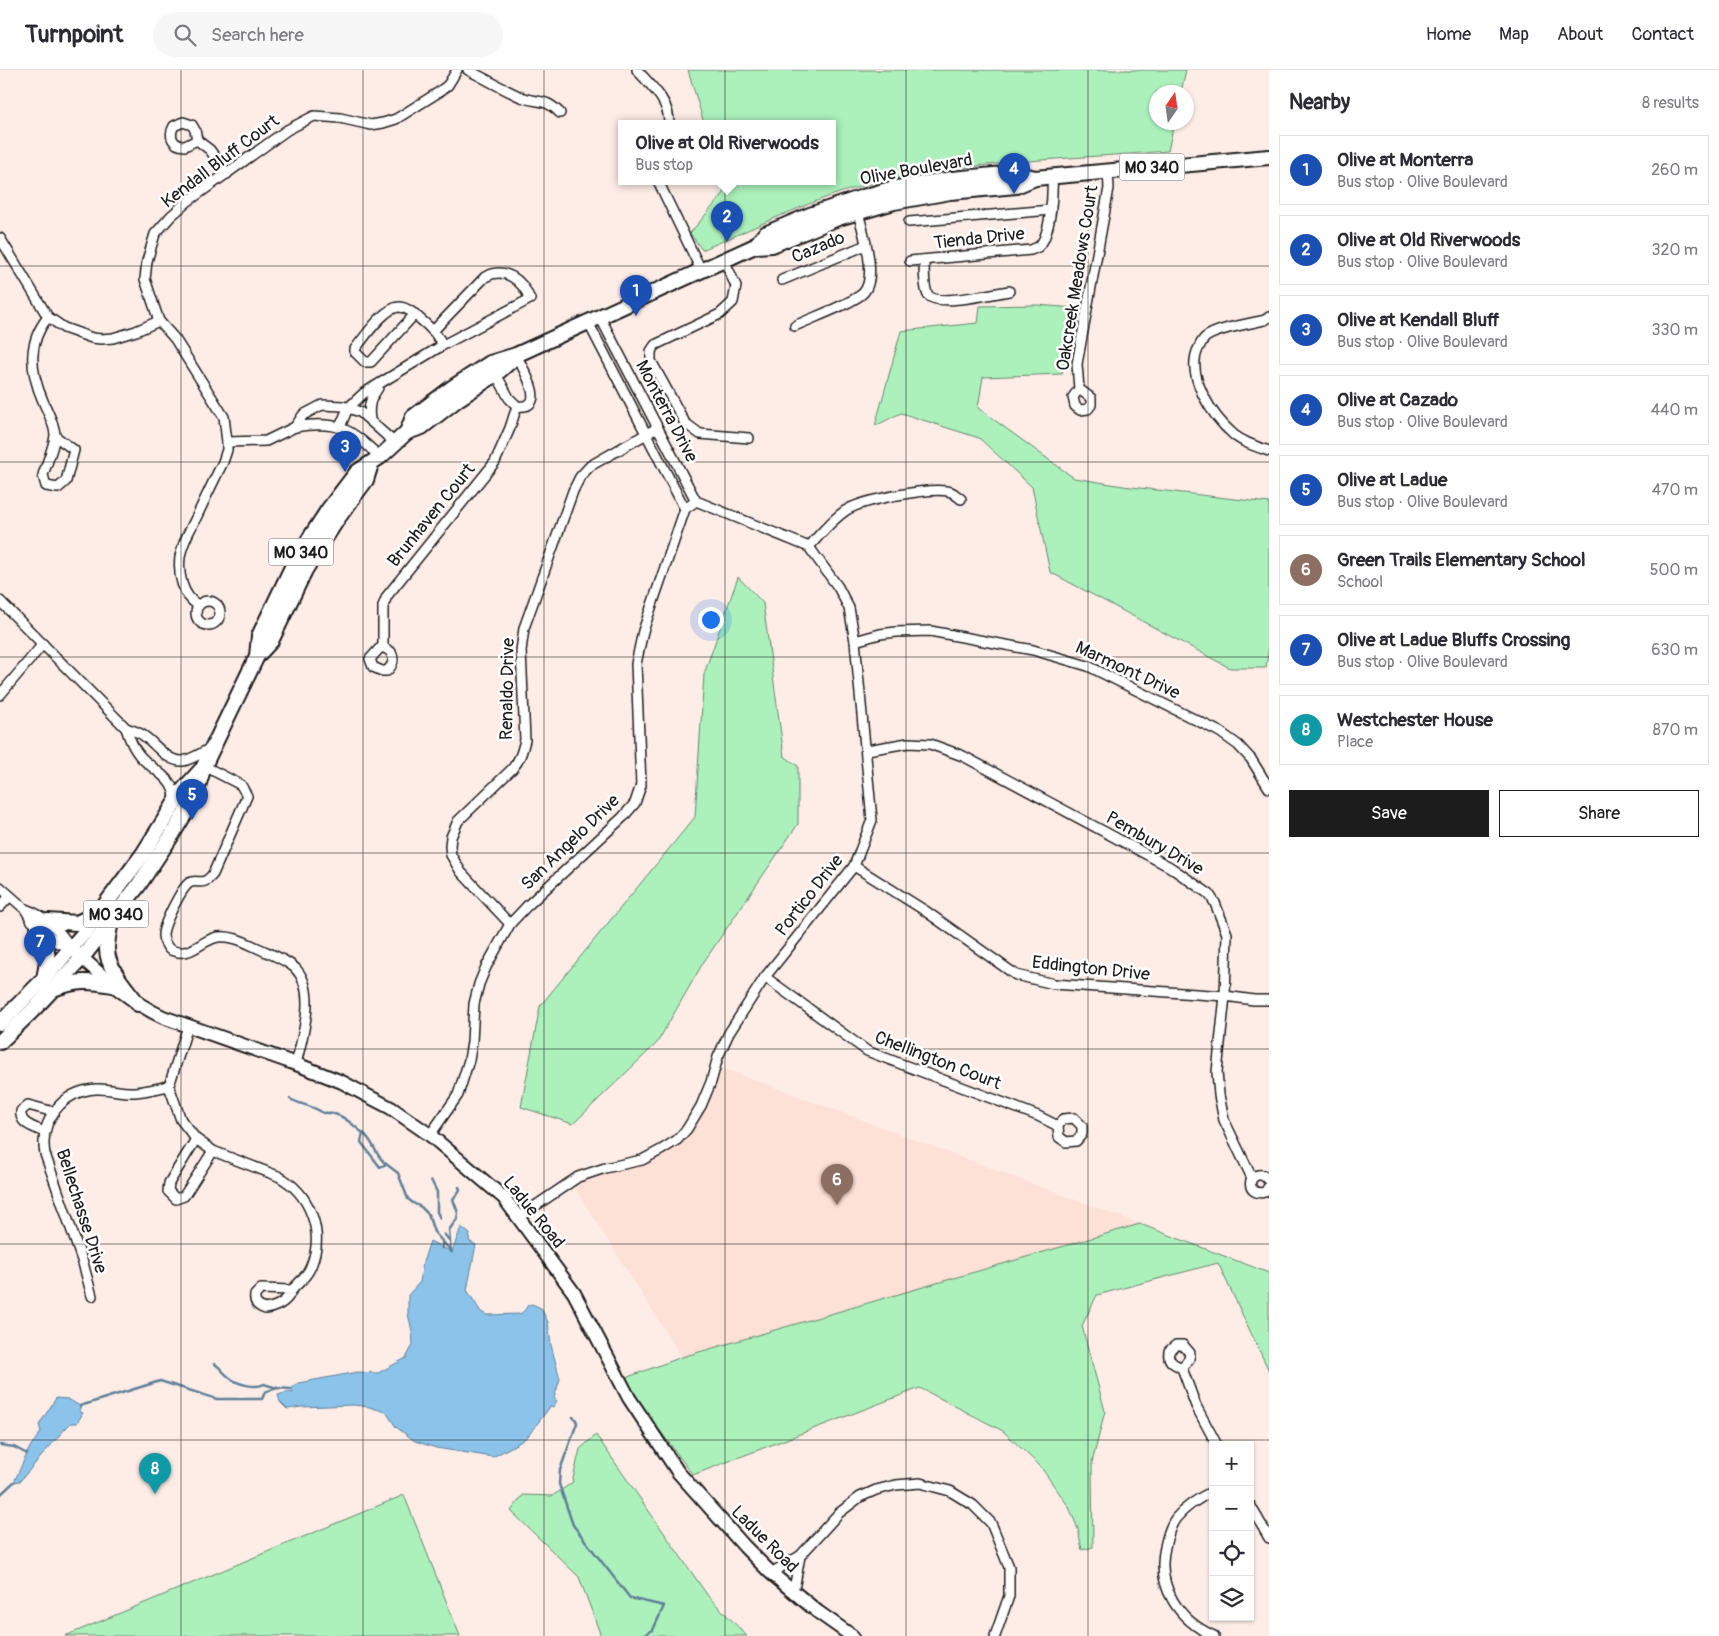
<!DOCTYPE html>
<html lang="en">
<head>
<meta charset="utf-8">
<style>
  :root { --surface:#fff; --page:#f7f7f7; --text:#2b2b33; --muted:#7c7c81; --line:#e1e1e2; --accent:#1c1c1c }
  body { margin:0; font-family:Pangolin,sans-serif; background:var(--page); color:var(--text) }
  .controls { position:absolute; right:15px; bottom:15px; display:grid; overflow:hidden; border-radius:0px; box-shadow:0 1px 4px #0004 }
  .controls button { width:45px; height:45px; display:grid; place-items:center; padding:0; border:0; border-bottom:1px solid var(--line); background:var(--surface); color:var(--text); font:25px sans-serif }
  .compass { position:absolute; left:1149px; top:15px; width:45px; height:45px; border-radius:50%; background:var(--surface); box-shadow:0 1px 4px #0004; rotate:13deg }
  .you { position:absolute; left:710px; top:549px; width:18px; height:18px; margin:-12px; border:4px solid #fff; border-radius:50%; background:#1a73e8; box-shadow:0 0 0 8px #1a73e833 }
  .badge { display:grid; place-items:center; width:32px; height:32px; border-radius:50%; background:var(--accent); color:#fff; font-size:16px; font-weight:700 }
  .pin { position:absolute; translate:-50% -41px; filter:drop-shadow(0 1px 2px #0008) }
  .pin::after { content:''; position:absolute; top:26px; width:18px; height:15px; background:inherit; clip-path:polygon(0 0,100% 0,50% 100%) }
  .popup { position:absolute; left:618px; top:50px; width:218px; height:65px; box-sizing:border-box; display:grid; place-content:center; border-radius:0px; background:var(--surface); filter:drop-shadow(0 1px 4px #0005); font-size:16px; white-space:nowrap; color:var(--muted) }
  .popup b { font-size:19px; color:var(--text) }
  .popup::after { content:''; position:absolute; left:50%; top:100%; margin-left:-10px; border:10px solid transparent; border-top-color:var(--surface) }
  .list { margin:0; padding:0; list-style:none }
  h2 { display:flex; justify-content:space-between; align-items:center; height:65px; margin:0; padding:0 20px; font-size:21px }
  h2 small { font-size:16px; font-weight:400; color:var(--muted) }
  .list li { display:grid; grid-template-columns:32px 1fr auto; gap:15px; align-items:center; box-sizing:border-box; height:70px; margin:0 10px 10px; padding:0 10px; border:1px solid var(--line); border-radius:0px }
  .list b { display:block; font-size:19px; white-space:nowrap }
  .list p { margin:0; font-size:16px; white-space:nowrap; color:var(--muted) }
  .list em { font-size:16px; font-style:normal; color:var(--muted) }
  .actions { display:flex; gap:10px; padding:15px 20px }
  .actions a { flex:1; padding:11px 0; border:1px solid var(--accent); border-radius:0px; text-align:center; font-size:18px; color:var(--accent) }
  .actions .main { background:var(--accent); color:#fff }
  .icon { flex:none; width:28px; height:28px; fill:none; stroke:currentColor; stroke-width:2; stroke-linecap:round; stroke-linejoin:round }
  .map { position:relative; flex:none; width:1269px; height:1566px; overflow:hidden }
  header { display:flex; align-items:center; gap:30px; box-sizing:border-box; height:70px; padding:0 25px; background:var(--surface); border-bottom:1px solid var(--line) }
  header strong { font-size:24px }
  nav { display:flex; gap:28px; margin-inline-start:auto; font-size:18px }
  .search { width:350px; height:45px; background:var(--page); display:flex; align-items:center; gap:12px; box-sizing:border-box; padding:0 18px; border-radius:28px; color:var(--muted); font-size:19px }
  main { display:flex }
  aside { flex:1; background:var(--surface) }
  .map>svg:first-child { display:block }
  .built { fill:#fde0d6 }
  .green { fill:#acf1bc; stroke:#64866c }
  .water { fill:#8bc3ea; stroke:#5f8098 }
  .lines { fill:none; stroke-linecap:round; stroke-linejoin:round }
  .stream { stroke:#5f8098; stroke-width:2.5 }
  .minor-casing { stroke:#1c1c1c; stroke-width:12 }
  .secondary-casing { stroke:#1c1c1c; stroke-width:16 }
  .primary-casing { stroke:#1c1c1c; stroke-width:18 }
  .minor { stroke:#fff; stroke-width:9 }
  .secondary { stroke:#fff; stroke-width:12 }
  .primary { stroke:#fff; stroke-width:14 }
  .grid { fill:none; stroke:#1c1c1c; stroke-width:1; stroke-opacity:0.55 }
  .labels { text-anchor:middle; stroke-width:5; stroke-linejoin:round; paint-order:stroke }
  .shield { fill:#fff; stroke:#606060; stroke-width:1 }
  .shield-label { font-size:16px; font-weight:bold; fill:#1c1c1c }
  .street-label { font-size:18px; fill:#1c1c1c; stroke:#fff }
</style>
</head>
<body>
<header>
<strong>Turnpoint</strong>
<div class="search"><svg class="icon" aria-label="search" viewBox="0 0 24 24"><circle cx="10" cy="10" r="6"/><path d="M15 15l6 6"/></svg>Search here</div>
<nav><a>Home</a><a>Map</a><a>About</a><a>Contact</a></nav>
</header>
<main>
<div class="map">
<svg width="1269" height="1566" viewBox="0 0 1269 1566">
  <rect width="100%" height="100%" fill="#feede7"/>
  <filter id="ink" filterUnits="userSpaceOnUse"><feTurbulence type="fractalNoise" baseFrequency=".02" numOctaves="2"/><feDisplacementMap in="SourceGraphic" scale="10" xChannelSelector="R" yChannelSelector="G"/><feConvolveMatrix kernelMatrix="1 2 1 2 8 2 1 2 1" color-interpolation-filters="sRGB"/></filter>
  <g filter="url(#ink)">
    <polygon class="built" points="720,997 1140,1154 682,1287 573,1115 597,1105 640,1095 656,1088 677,1075 696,1055 705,1039"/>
    <g class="green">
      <path d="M688,0H1186L1181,22H1156V52L1174,53L1168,81C1071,89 970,91 875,113C817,126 757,157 702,180L690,163L724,123L721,111H832V53H704Z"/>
      <polygon points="1037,235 1075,238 1062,304 983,307 978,338 1074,408 1123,416 1269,433 1269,575 1266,598 1230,598 1050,502 1032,417 979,368 901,343 875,356 901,261 978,253 980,236"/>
      <polygon points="738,507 763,533 784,686 798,696 798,754 703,893 657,973 573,1054 521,1037 540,936 695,747 704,604"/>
      <polygon points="1140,1154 1269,1203 1269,1301 1218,1193 1097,1225 1082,1256 1105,1341 1092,1393 1093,1477 1082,1480 1078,1459 1069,1437 1040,1396 1003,1361 920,1318 693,1405 646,1342 625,1308 682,1287"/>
      <polygon points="596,1365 708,1526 747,1566 601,1566 579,1507 511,1441 523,1425 552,1426 572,1413 580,1379"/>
      <polygon points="404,1425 460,1566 65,1566"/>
    </g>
    <g class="water">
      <polygon points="461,1157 470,1164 469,1171 476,1175 467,1220 481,1242 487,1245 520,1244 525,1240 528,1235 532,1234 541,1238 548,1252 551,1275 560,1309 554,1328 557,1331 553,1337 550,1337 528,1366 520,1372 493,1387 436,1378 415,1371 396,1357 386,1342 369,1337 354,1335 302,1337 287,1339 280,1332 278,1325 288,1322 293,1323 291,1319 298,1313 358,1302 378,1303 406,1288 413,1275 412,1261 408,1244 408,1225 420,1212 423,1192 430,1171 452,1182"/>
      <polygon points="56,1328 68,1329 80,1336 80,1342 83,1343 77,1353 71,1353 65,1359 20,1411 14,1412 30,1377 41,1362 39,1355"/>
    </g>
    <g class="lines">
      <g class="stream">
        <path d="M290,1029C301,1035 314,1036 323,1043C340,1041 350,1053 363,1063L361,1072L380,1097L386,1094L398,1103L408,1129L413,1133L421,1137L428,1144L434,1162L452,1182"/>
        <path d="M363,1063C374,1071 375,1086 386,1094"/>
        <polyline points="431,1110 437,1122 437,1142 440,1148"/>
        <polyline points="444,1164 449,1170"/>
        <polyline points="442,1171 442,1178"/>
        <polyline points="451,1182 449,1160 457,1149 458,1143 453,1129 460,1120 459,1117"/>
        <path d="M215,1294C221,1298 224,1304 230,1308C237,1314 256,1319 264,1314L277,1318"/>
        <polyline points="80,1336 160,1311 217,1329 262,1329 265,1322 277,1318 291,1319"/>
        <polyline points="573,1347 576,1350 577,1353 560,1400 559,1414 573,1455 630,1528 664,1536 653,1560 642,1566"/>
        <polyline points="0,1375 14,1377 27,1384"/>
        <polyline points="0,1425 14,1412"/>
      </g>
      <g class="minor-casing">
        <g id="minor">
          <path d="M468,0C486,9 503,19 521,27C539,34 544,27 560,43"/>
          <path d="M637,0C651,16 669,30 669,53"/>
          <path d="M183,52L192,55L195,60L197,70L185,76C173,76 168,66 174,56Z"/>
          <polyline points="197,70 210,80 227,104"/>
          <polyline points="658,111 701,200"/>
          <polyline points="909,152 1051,140"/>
          <polyline points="0,168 48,247 64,258 92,268 101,269 113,268 136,261 159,251"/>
          <polyline points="724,190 736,216 733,232 720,244 655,275 651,281 651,291 685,353 700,364 749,368"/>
          <path d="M924,190C924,198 924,219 928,225C937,237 995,223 1009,221"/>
          <path d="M910,191L1031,180C1033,179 1036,178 1038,177C1051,167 1053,122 1052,106"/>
          <polyline points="782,210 866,175"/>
          <path d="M415,244L371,292H365L355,282V279C364,268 385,236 400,237C408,238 415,244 420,249C430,257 437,264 443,275"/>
          <path d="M48,247C27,273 30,301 43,331C47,341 54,353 55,364C55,374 46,395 43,405L46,416L58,418L66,411L74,380L55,366"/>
          <path d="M1269,247L1265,250C1249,254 1218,258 1206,267C1203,269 1201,273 1199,277C1184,305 1213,347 1234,365C1244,373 1257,377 1269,381"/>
          <polyline points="588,252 685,439"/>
          <path d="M795,256C809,249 856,232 864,222C878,205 862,158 857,139"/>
          <path d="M496,304L509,328L517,336C550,340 522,297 516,285"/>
          <polyline points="1079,319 1073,327 1075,336 1080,340 1088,339 1091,335 1091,328 1079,319 1077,294 1109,118 1108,101"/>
          <path d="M370,350C368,336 370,329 378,318"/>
          <path d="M340,357L348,338L364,323L443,275L530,229C522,210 505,196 485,207L434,260"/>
          <polyline points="227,372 266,371 295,357"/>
          <path d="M380,387C349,358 338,350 295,357L303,345L322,335L343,336L360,342L395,373"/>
          <path d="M809,477C819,465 831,451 845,441C861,430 933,416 951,422C954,423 958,427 961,429"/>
          <circle cx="208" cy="543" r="12"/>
          <path d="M0,531L126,658C132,660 139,662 144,666C156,674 167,692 183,691C193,689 204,682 212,677"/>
          <path d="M198,535C182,526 178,504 180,487C182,473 190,460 196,448C205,429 214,410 223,392L227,380V372L224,347L175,269L159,251L145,209L147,191L155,164L171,146L187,132L287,60L314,46L340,48L371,55L383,53L396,49L439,22L448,15L457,0"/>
          <polyline points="855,571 880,564 896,562 930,561 1033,580 1088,596 1220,662 1238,675 1251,689 1269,718"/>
          <path d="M383,577L391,582C395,590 393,595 387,601H382L373,597L370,589L379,579L383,577V536L387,526L495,392L510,358L517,336"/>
          <polyline points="0,625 43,574"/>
          <path d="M126,658C129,668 133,678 140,686C153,701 176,708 175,731"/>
          <polyline points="867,680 908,673 930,674 963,686 1170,797 1209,824 1215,833 1227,864 1225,926 1217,1002 1219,1025 1224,1050 1252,1108"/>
          <path d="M204,696L241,715L247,726L213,804C202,818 198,808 189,813C181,819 163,855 163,865C163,871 166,875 169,879C190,890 200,870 218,867C234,865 248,874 262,880C273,885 286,890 295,898C318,921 302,967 296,994"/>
          <polyline points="854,796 924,840 1016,905 1054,914 1225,926 1254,930 1269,930"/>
          <path d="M0,817L25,839L32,851L58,873L71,878C60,860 45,846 25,839"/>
          <polyline points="0,837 10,826"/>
          <path d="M510,854L461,802L451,785L450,776L451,767L458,751L512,699C520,690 522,682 525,670L521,581L524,558L573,421L580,407L590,396L657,358"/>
          <polyline points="765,907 867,981 1038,1046 1058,1056 1063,1049 1074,1048 1082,1056 1082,1064 1076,1071 1066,1072 1059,1067 1058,1056"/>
          <path d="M188,956L169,1016L181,1050L196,1069L213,1081L278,1106C310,1123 325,1162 311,1196C307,1207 299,1212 292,1220C291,1221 289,1225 288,1227C283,1234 273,1238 265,1239C257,1236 254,1233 255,1225L261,1219L292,1220"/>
          <path d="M44,1062C34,1057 19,1054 21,1041L28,1035L54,1042"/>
          <polyline points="430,1065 458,1025 469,990 472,972 474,934 479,914 486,897 510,854 527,836 623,747 635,733 641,715 636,594 643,561 685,439 696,431"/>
          <polyline points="196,1069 169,1113 168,1121 176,1129 184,1126 213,1081"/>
          <path d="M1269,1111L1263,1105C1245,1103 1247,1127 1265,1122L1269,1116"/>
          <polyline points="519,1147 578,1107 605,1098 642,1090 661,1080 677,1070 687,1059 701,1036 711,1012 718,987 729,963 765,907 854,796 872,750 855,571 849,538 838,517 809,477 696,431 600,247"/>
          <path d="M92,1226L83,1193L45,1084C39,1051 62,1021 96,1019C109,1018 121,1023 135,1022C146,1021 158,1018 169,1016"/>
          <path d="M1182,1298L1189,1289L1190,1283L1183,1275H1176L1169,1281C1167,1292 1174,1294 1182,1298L1196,1336L1217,1375"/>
          <path d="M1213,1421C1199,1428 1186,1436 1176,1448C1170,1456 1167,1467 1165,1477C1156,1516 1178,1550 1214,1566"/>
          <polyline points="1250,1435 1269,1468"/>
          <polyline points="771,1503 800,1486 839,1443 860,1427 876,1420 896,1415 920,1413 950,1421 973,1435 991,1453 1009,1497 1009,1526 995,1566"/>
          <polyline points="792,1520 795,1514 800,1486"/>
        </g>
      </g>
      <g class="secondary-casing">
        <path id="secondary" d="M71,878C100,904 128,931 163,947L296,994L342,1012L366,1025L391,1038L430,1065L504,1128L574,1223L629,1328L678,1402L745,1477L771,1503L818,1542L852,1566"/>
      </g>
      <g class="primary-casing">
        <g id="primary">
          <polyline points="755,176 765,164 810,145 863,127 891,119 952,109 1015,103 1035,108 1269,87"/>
          <polyline points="407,362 422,357 458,329 496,304 514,288"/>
          <polyline points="257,586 259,566 295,491 328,440 357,402 380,387 407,362 413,347 453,317 490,293 516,285 755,176 772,175 838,148 894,132 950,122 1016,116 1035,108"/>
          <polyline points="48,851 77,853 98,843"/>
          <path d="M111,852C109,861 107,870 107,879C107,899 127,919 138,934"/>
          <path d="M38,856C48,880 50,881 44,908"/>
          <path d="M56,918C78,910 90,911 113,915"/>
          <polyline points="0,953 43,910 84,863 143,784 183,720 201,700"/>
          <polyline points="0,972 34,939 82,888 138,816 170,768 195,727 204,696 257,586 271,571 305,500 338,448 366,410 371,394"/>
        </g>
      </g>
      <use href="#minor" class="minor"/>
      <use href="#secondary" class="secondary"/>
      <use href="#primary" class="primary"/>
    </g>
  </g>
  <path class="grid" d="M181,0V1566M363,0V1566M544,0V1566M725,0V1566M906,0V1566M1088,0V1566M0,196H1269M0,392H1269M0,587H1269M0,783H1269M0,979H1269M0,1174H1269M0,1370H1269"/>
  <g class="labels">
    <g class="shield">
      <rect x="1119.5" y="83.5" width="65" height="27" rx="4"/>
      <rect x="268.5" y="468.5" width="65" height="27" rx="4"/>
      <rect x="83.5" y="830.5" width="65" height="27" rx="4"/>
    </g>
    <g class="shield-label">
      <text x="1152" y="103">MO 340</text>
      <text x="301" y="488">MO 340</text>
      <text x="116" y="850">MO 340</text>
    </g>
    <g class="street-label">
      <text transform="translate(220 91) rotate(-37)" y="6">Kendall Bluff Court</text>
      <text transform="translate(916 99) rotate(-10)" y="6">Olive Boulevard</text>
      <text transform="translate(979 168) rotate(-6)" y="6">Tienda Drive</text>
      <text transform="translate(818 177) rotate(-23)" y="6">Cazado</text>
      <text transform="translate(1077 208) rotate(-81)" y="6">Oakcreek Meadows Court</text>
      <text transform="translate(667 341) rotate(62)" y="6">Monterra Drive</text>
      <text transform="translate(431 445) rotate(-51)" y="6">Brunhaven Court</text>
      <text transform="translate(1128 600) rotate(25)" y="6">Marmont Drive</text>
      <text transform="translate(507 619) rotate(-89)" y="6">Renaldo Drive</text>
      <text transform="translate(570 772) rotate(-44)" y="6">San Angelo Drive</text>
      <text transform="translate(1155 773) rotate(30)" y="6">Pembury Drive</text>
      <text transform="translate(809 825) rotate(-52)" y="6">Portico Drive</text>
      <text transform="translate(1091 898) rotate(6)" y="6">Eddington Drive</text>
      <text transform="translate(938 990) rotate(21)" y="6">Chellington Court</text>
      <text transform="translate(82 1141) rotate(72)" y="6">Bellechasse Drive</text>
      <text transform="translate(534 1142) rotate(51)" y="6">Ladue Road</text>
      <text transform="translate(765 1469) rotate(45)" y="6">Ladue Road</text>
    </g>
  </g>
</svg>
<div class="controls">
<button>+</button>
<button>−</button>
<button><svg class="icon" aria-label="locate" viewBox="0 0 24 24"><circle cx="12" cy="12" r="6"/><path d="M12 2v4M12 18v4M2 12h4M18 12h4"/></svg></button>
<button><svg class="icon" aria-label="layers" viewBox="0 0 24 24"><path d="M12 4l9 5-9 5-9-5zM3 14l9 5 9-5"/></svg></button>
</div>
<svg class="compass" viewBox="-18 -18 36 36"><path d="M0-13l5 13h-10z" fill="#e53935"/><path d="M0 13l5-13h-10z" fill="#7c7c81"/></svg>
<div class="you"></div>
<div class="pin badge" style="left:636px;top:246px;background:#1a4fb4">1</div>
<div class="pin badge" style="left:727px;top:172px;background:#1a4fb4">2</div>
<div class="popup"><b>Olive at Old Riverwoods</b>Bus stop</div>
<div class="pin badge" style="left:345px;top:402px;background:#1a4fb4">3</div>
<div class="pin badge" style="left:1014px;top:124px;background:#1a4fb4">4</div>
<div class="pin badge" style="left:192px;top:750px;background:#1a4fb4">5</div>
<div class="pin badge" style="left:837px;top:1135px;background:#8d6e63">6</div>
<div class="pin badge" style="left:40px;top:897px;background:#1a4fb4">7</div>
<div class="pin badge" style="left:155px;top:1424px;background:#0f9aa8">8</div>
</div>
<aside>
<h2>Nearby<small>8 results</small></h2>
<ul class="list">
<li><span class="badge" style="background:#1a4fb4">1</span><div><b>Olive at Monterra</b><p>Bus stop · Olive Boulevard</p></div><em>260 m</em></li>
<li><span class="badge" style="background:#1a4fb4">2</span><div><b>Olive at Old Riverwoods</b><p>Bus stop · Olive Boulevard</p></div><em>320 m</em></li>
<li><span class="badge" style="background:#1a4fb4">3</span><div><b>Olive at Kendall Bluff</b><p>Bus stop · Olive Boulevard</p></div><em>330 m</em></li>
<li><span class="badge" style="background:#1a4fb4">4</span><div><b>Olive at Cazado</b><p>Bus stop · Olive Boulevard</p></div><em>440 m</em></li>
<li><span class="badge" style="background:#1a4fb4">5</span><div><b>Olive at Ladue</b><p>Bus stop · Olive Boulevard</p></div><em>470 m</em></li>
<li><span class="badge" style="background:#8d6e63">6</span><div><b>Green Trails Elementary School</b><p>School</p></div><em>500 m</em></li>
<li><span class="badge" style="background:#1a4fb4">7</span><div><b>Olive at Ladue Bluffs Crossing</b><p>Bus stop · Olive Boulevard</p></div><em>630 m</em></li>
<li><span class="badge" style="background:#0f9aa8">8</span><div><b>Westchester House</b><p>Place</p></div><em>870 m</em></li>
</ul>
<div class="actions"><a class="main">Save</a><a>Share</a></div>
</aside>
</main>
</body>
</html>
